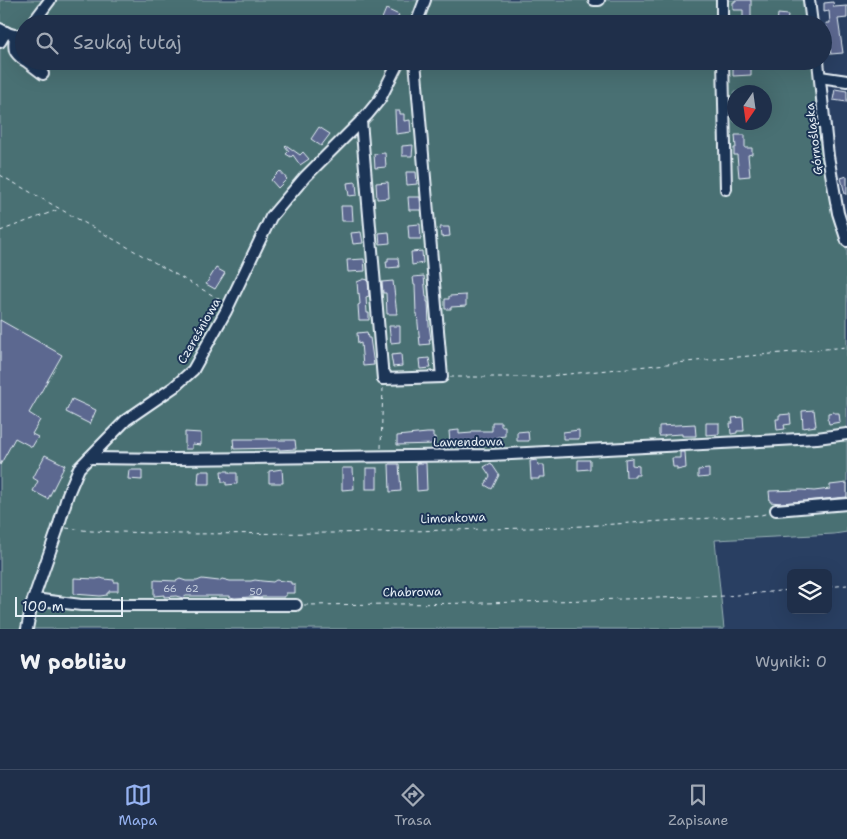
<!DOCTYPE html>
<html lang="pl">
<head>
<meta charset="utf-8">
<style>
  :root { --surface:#1f2f4a; --page:#2c3b54; --text:#f1f3f6; --muted:#a1a9b5; --line:#3c4a62; --accent:#95b2f1 }
  body { margin:0; font-family:"Shantell Sans",sans-serif; background:var(--page); color:var(--text) }
  .controls { position:absolute; right:15px; bottom:15px; display:grid; overflow:hidden; border-radius:8px; box-shadow:0 5px 20px #0002 }
  .controls button { width:45px; height:45px; display:grid; place-items:center; padding:0; border:0; border-bottom:1px solid var(--line); background:var(--surface); color:var(--text); font:25px sans-serif }
  .compass { position:absolute; left:727px; top:85px; width:45px; height:45px; border-radius:50%; background:var(--surface); box-shadow:0 5px 20px #0002; rotate:193deg }
  .scale { position:absolute; left:15px; bottom:12px; width:108px; box-sizing:border-box; padding-left:5px; border:2px solid #e8f1f8; border-top:0; font-size:14px; line-height:18px; white-space:nowrap; color:#e8f1f8; -webkit-text-stroke:4px #1d3557; paint-order:stroke }
  .list { margin:0; padding:0; list-style:none }
  h2 { display:flex; justify-content:space-between; align-items:center; height:65px; margin:0; padding:0 20px; font-size:21px }
  h2 small { font-size:16px; font-weight:400; color:var(--muted) }
  .icon { flex:none; width:28px; height:28px; fill:none; stroke:currentColor; stroke-width:2; stroke-linecap:round; stroke-linejoin:round }
  .map { position:relative; flex:none; width:847px; height:629px; overflow:hidden }
  .search { position:absolute; background:var(--surface); box-shadow:0 5px 20px #0002; left:15px; right:15px; top:15px; height:55px; display:flex; align-items:center; gap:12px; box-sizing:border-box; padding:0 18px; border-radius:28px; color:var(--muted); font-size:19px }
  .sheet { height:140px; background:var(--surface) }
  nav { display:flex; justify-content:space-around; align-items:center; box-sizing:border-box; height:70px; border-top:1px solid var(--line); background:var(--surface); font-size:14px; color:var(--muted) }
  nav a { display:grid; justify-items:center; gap:2px }
  nav .on { color:var(--accent) }
  .map>svg:first-child { display:block }
  .green { fill:#496f73; stroke:#98b0b6; fill-rule:evenodd }
  .building { fill:#5b6890; stroke:#e8f1f8 }
  .lines { fill:none; stroke-linecap:round; stroke-linejoin:round }
  .minor-casing { stroke:#e8f1f8; stroke-width:14 }
  .path { stroke:#e8f1f8; stroke-width:1; stroke-dasharray:4 4; stroke-linecap:butt }
  .minor { stroke:#1d3557; stroke-width:10 }
  .labels { text-anchor:middle; stroke-width:4; stroke-linejoin:round; paint-order:stroke }
  .number-label { font-size:10px; fill:#c5cfde }
  .street-label { font-size:12px; fill:#e8f1f8; stroke:#1d3557 }
</style>
</head>
<body>
<div class="map">
<svg width="847" height="629" viewBox="0 0 847 629">
  <rect width="100%" height="100%" fill="#293f62"/>
  <filter id="ink" filterUnits="userSpaceOnUse"><feTurbulence type="fractalNoise" baseFrequency=".02" numOctaves="2"/><feDisplacementMap in="SourceGraphic" scale="10" xChannelSelector="R" yChannelSelector="G"/><feConvolveMatrix kernelMatrix="1 2 1 2 8 2 1 2 1" color-interpolation-filters="sRGB"/></filter>
  <g filter="url(#ink)">
    <path class="green" d="M0,0H807L811,24H24V61H818L836,198L847,232V532L834,534L715,540L724,629H0ZM734,92H764V122H734Z"/>
    <g class="building">
      <polygon points="735,0 751,0 751,18 759,18 759,24 736,24 736,19 743,19 743,10 733,10 733,2 735,2"/>
      <polygon points="833,2 834,7 847,6 847,18 838,19 843,53 831,54 826,23 830,23 829,11 824,12 824,3"/>
      <polygon points="386,9 399,15 394,24 386,24 381,21"/>
      <polygon points="778,14 788,15 787,24 777,24"/>
      <polygon points="735,62 747,62 748,67 751,67 751,75 733,76 733,67 736,67"/>
      <polygon points="835,89 847,91 847,102 833,100"/>
      <polygon points="395,111 400,111 400,114 404,114 404,121 410,120 411,132 396,134"/>
      <polygon points="319,127 330,134 321,146 311,139"/>
      <polygon points="735,135 745,135 745,148 752,148 752,154 748,155 750,176 739,177 737,155 734,155 734,148 736,148"/>
      <polygon points="286,145 300,155 303,152 309,159 300,165 293,155 291,157 286,154 289,151 285,146"/>
      <polygon points="413,145 412,156 402,156 402,146"/>
      <polygon points="385,153 386,167 375,168 374,154"/>
      <polygon points="280,171 287,179 278,188 271,180"/>
      <polygon points="406,172 416,172 417,184 407,185"/>
      <polygon points="847,176 847,194 845,194 841,178"/>
      <polygon points="356,182 357,195 349,196 347,183"/>
      <polygon points="388,182 389,198 377,199 376,183"/>
      <polygon points="408,197 420,197 421,210 409,210"/>
      <polygon points="341,206 352,206 353,221 342,221"/>
      <polygon points="420,224 421,239 409,239 408,225"/>
      <polygon points="440,227 449,227 450,236 441,237"/>
      <polygon points="361,232 363,243 353,244 351,233"/>
      <polygon points="389,232 390,243 380,244 379,233"/>
      <polygon points="422,251 423,263 412,265 411,252"/>
      <polygon points="388,258 398,258 399,267 387,268 386,262 388,262"/>
      <polygon points="364,259 365,271 348,272 347,260"/>
      <polygon points="216,268 225,273 215,289 206,284"/>
      <polygon points="424,276 426,297 427,297 427,302 428,302 429,325 431,339 429,339 430,344 420,345 417,313 416,313 415,285 414,285 413,277"/>
      <polygon points="364,279 368,280 369,296 366,297 367,313 369,313 369,320 359,320 358,305 360,304 359,293 358,294 357,282"/>
      <polygon points="393,281 397,314 387,314 386,293 383,293 382,282"/>
      <polygon points="466,295 466,306 451,307 451,309 445,309 445,299 449,299 449,296"/>
      <polygon points="0,320 62,355 29,413 40,420 32,434 38,437 32,447 15,438 0,465"/>
      <polygon points="389,326 400,326 400,342 391,343"/>
      <polygon points="367,332 368,338 370,338 374,365 363,366 361,343 358,344 357,333"/>
      <polygon points="401,354 402,366 393,367 391,355"/>
      <polygon points="429,358 431,368 420,369 419,359"/>
      <polygon points="72,399 96,410 90,424 66,412"/>
      <polygon points="814,410 816,426 803,428 802,411"/>
      <polygon points="834,412 835,413 839,413 840,422 829,424 828,420 827,419 828,417 828,413"/>
      <polygon points="790,414 791,424 784,425 785,429 777,430 776,419 779,419 779,415"/>
      <polygon points="743,417 744,431 737,431 737,433 731,434 730,423 733,423 732,418"/>
      <polygon points="492,422 501,422 501,426 505,426 505,436 497,437 497,441 450,443 449,431 459,430 459,434 472,433 472,431 492,431"/>
      <polygon points="706,423 719,423 719,434 706,435"/>
      <polygon points="695,424 696,436 682,436 682,434 665,435 665,436 659,436 659,426"/>
      <polygon points="579,430 579,439 563,439 563,432"/>
      <polygon points="528,431 529,441 517,441 517,432"/>
      <polygon points="185,432 201,433 201,445 192,444 192,449 185,449"/>
      <polygon points="427,433 433,433 433,437 435,437 435,444 397,445 397,436"/>
      <polygon points="233,439 269,439 269,440 295,440 296,449 279,450 279,448 234,449"/>
      <polygon points="680,452 685,452 686,468 677,470 677,467 673,467 672,458 680,458"/>
      <polygon points="45,455 65,465 48,499 33,491 38,481 33,478"/>
      <polygon points="632,458 632,465 639,466 639,475 635,475 635,477 626,477 625,459"/>
      <polygon points="537,460 538,465 544,465 545,477 539,477 539,479 531,479 530,461"/>
      <polygon points="578,460 590,460 590,469 578,470"/>
      <polygon points="416,463 426,463 427,490 417,491"/>
      <polygon points="491,463 499,475 492,489 485,485 490,476 484,467"/>
      <polygon points="389,464 399,464 401,491 390,492"/>
      <polygon points="342,468 353,468 354,489 342,490"/>
      <rect x="366" y="468" width="11" height="21"/>
      <polygon points="282,469 283,483 269,483 269,471"/>
      <polygon points="709,469 709,477 698,478 698,470"/>
      <polygon points="129,470 142,470 142,480 128,479"/>
      <polygon points="199,471 210,471 210,484 198,484"/>
      <polygon points="221,471 229,471 229,473 237,473 237,484 226,485 226,482 222,482"/>
      <polygon points="847,483 847,497 782,503 770,502 769,491 802,490 814,491 830,489 830,485"/>
      <polygon points="74,578 96,579 101,578 104,579 114,580 114,582 118,582 118,591 109,591 109,593 107,593 107,595 100,596 74,594"/>
      <polygon points="180,579 186,581 197,581 202,579 219,581 222,579 230,581 251,581 255,580 262,581 273,582 276,580 291,582 291,584 295,584 295,593 286,593 286,596 284,596 284,597 262,597 260,598 251,597 235,598 230,597 230,596 186,596 183,598 176,596 164,597 164,595 154,596 154,580 176,581"/>
    </g>
    <g class="lines">
      <g class="minor-casing">
        <g id="minor">
          <polyline points="594,0 599,0"/>
          <polyline points="722,0 722,24"/>
          <polyline points="809,0 812,24"/>
          <polyline points="32,24 50,0"/>
          <polyline points="416,24 425,0"/>
          <path d="M0,29C7,33 16,38 24,33"/>
          <path d="M15,35C14,49 12,51 24,60"/>
          <polyline points="0,42 6,32"/>
          <polyline points="26,61 43,74"/>
          <polyline points="723,61 726,189"/>
          <polyline points="818,61 828,156 838,213 847,241"/>
          <polyline points="820,77 847,81"/>
          <polyline points="361,121 383,379"/>
          <polyline points="385,374 383,379 442,377 415,61"/>
          <polyline points="89,458 174,459 490,455 817,438 847,434"/>
          <polyline points="776,510 847,504"/>
          <polyline points="34,599 81,605 296,605"/>
          <polyline points="27,629 32,603 57,531 68,494 79,468 126,420 174,387 193,370 226,311 271,217 305,177 367,115 380,99 399,61"/>
        </g>
      </g>
      <g class="path">
        <polyline points="0,175 221,300"/>
        <polyline points="0,231 60,209"/>
        <polyline points="450,377 539,377 706,360 847,347"/>
        <polyline points="381,448 383,387"/>
        <polyline points="66,528 91,531 181,534 334,533 566,527 761,515 769,513"/>
        <polyline points="828,587 847,585"/>
        <polyline points="304,605 485,603 726,596 791,590"/>
      </g>
      <use href="#minor" class="minor"/>
    </g>
  </g>
  <g class="labels">
    <g class="number-label">
      <text x="170" y="592">66</text>
      <text x="192" y="592">62</text>
      <text x="256" y="595">50</text>
    </g>
    <g class="street-label">
      <text transform="translate(814 139) rotate(-97)" y="4">Górnośląska</text>
      <text transform="translate(199 331) rotate(-60)" y="4">Czereśniowa</text>
      <text transform="translate(468 442) rotate(-1)" y="4">Lawendowa</text>
      <text transform="translate(453 518) rotate(-2)" y="4">Limonkowa</text>
      <text transform="translate(412 592) rotate(-1)" y="4">Chabrowa</text>
    </g>
  </g>
</svg>
<div class="controls">
<button><svg class="icon" aria-label="layers" viewBox="0 0 24 24"><path d="M12 4l9 5-9 5-9-5zM3 14l9 5 9-5"/></svg></button>
</div>
<svg class="compass" viewBox="-18 -18 36 36"><path d="M0-13l5 13h-10z" fill="#e53935"/><path d="M0 13l5-13h-10z" fill="#a1a9b5"/></svg>
<div class="scale">100 m</div>
<div class="search"><svg class="icon" aria-label="search" viewBox="0 0 24 24"><circle cx="10" cy="10" r="6"/><path d="M15 15l6 6"/></svg>Szukaj tutaj</div>
</div>
<section class="sheet">
<h2>W pobliżu<small>Wyniki: 0</small></h2>
<ul class="list">
</ul>
</section>
<nav>
<a class="on"><svg class="icon" aria-label="map" viewBox="0 0 24 24"><path d="M3 6l6-2 6 2 6-2v14l-6 2-6-2-6 2zM9 4v14M15 6v14"/></svg>Mapa</a>
<a><svg class="icon" aria-label="directions" viewBox="0 0 24 24"><path d="M12 3l9 9-9 9-9-9zM9 14v-3h6M13 9l2 2-2 2"/></svg>Trasa</a>
<a><svg class="icon" aria-label="saved" viewBox="0 0 24 24"><path d="M7 4h10v16l-5-4-5 4z"/></svg>Zapisane</a>
</nav>
</body>
</html>
